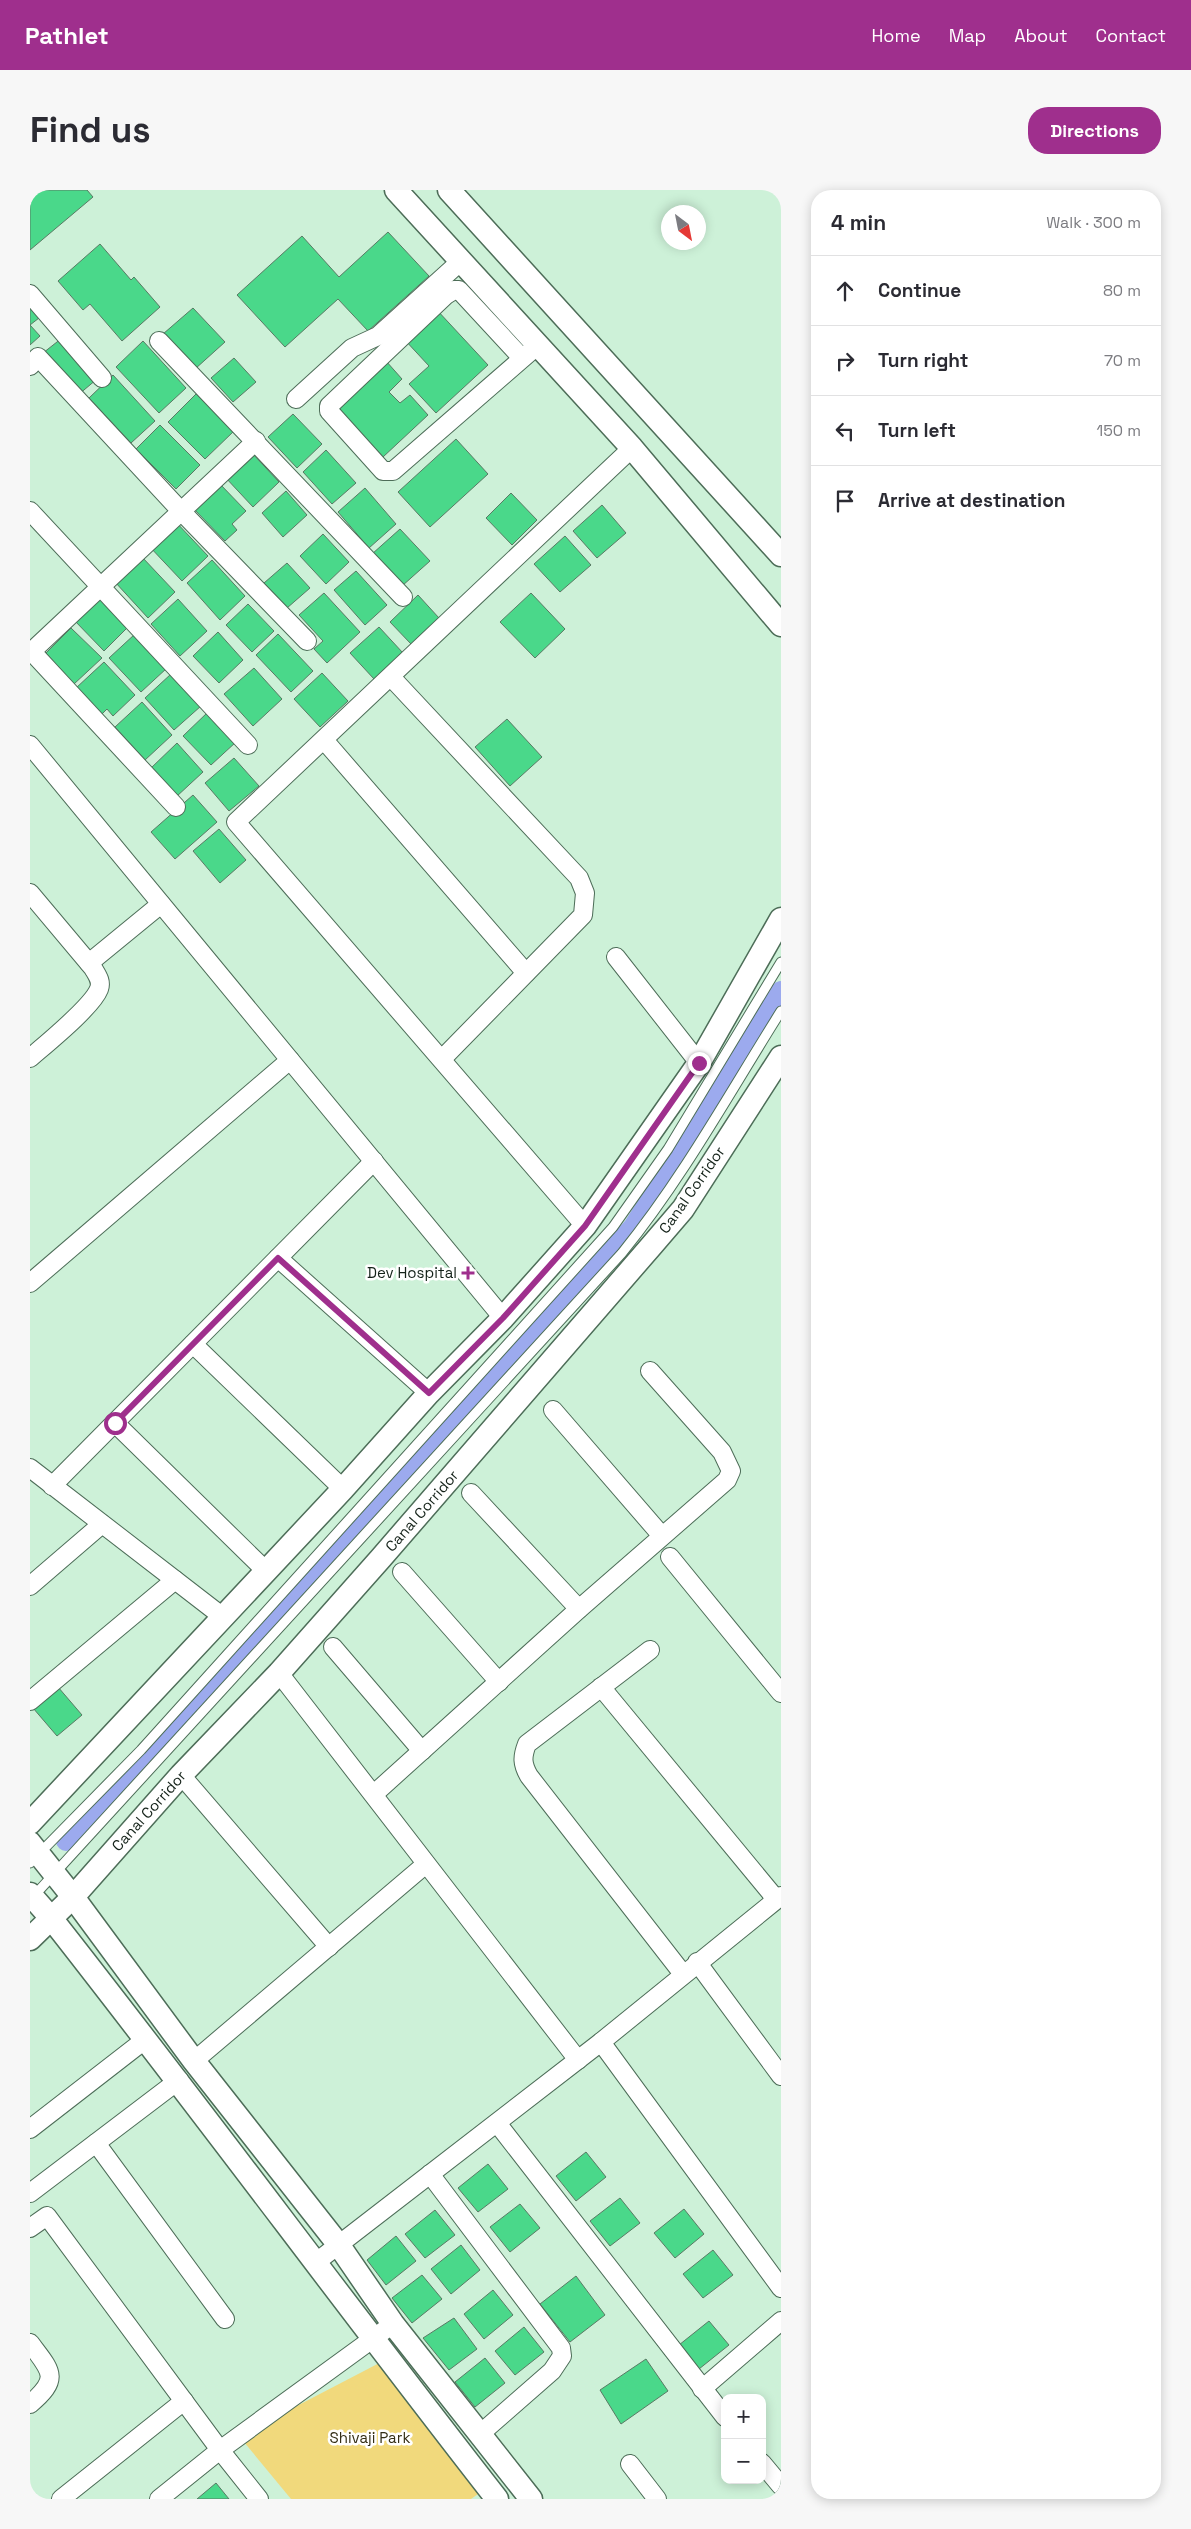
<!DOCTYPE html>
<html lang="en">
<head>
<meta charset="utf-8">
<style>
  :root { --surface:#fff; --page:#f7f7f7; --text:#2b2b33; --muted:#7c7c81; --line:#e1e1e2; --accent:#9f2f8d }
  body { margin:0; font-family:"Space Grotesk",sans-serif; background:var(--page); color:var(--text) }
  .controls { position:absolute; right:15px; bottom:15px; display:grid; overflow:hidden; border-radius:10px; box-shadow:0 2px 12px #0003 }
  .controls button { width:45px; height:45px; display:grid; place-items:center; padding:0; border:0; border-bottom:1px solid var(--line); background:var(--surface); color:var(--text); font:25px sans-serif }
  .compass { position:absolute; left:631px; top:15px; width:45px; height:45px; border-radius:50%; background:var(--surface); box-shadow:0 2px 12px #0003; rotate:148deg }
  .stop { position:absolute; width:15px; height:15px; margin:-11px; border:4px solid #9f2f8d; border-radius:50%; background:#fff }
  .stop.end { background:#9f2f8d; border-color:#fff; box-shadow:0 1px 5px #0008 }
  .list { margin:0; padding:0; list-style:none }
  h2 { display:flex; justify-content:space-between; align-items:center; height:65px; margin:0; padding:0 20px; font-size:21px }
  h2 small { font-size:16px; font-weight:400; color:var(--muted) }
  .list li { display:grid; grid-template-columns:32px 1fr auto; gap:15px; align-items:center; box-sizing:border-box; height:70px; padding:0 20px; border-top:1px solid var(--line) }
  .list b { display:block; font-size:19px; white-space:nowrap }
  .list em { font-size:16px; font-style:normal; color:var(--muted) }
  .icon { flex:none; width:28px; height:28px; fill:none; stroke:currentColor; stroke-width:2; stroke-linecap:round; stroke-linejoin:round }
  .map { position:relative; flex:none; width:751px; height:2309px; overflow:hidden; border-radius:20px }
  header { display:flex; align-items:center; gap:30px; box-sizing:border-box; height:70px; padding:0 25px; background:var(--accent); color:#fff }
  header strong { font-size:24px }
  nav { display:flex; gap:28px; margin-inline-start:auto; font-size:18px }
  .intro { display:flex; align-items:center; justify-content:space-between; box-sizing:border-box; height:120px; padding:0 30px }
  h1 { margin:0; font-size:35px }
  .button { padding:12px 22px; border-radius:20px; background:var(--accent); color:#fff; font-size:18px; font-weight:700 }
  main { display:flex; gap:30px; padding:0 30px }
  aside { flex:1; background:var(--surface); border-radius:20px; box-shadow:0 2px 12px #0003 }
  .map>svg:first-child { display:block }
  .green { fill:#f1d97c }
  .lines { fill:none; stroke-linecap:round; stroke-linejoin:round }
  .canal { stroke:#9caaee; stroke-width:20 }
  .building { fill:#4ad88a; stroke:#597a64 }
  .service-casing { stroke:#4d6d58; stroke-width:11 }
  .minor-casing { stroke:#4d6d58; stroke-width:20 }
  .tertiary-casing { stroke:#4d6d58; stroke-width:25 }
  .service { stroke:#fff; stroke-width:9 }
  .minor { stroke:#fff; stroke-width:18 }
  .tertiary { stroke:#fff; stroke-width:22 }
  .route { stroke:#9f2f8d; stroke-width:6 }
  .poi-dot { fill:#9f2f8d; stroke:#fff; stroke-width:2 }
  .labels { text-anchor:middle; stroke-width:5; stroke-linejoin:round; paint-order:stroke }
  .street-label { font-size:15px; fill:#142219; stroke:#fff }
  .poi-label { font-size:15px; fill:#142219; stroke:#fff; text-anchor:end }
  .park-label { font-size:15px; fill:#342e16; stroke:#fff }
</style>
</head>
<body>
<header>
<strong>Pathlet</strong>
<nav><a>Home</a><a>Map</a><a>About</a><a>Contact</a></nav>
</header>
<div class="intro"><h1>Find us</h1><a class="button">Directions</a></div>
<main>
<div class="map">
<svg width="751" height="2309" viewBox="0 0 751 2309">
  <rect width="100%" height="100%" fill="#cdf1d8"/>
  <polygon class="green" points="357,2169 458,2297 441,2309 261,2309 209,2246"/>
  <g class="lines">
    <polyline class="canal" points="36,1651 603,1037 751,801"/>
  </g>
  <g class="building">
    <polygon points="0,0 57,0 63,7 0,60"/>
    <polygon points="358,42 399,86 338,141 308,109 255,157 207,105 272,46 309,87"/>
    <polygon points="70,54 101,90 104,87 130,117 92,151 60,114 53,120 28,91"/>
    <polygon points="0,117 9,128 0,135 10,146 0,155"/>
    <polygon points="163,118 195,152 165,179 133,144"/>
    <polygon points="406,119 458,175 406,223 379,194 399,176 374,149"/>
    <polygon points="32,148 67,189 48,205 13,163"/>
    <polygon points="113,151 156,198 129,223 86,177"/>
    <polygon points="204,168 226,192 203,212 181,188"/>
    <polygon points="356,171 372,189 359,202 370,213 380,205 398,225 353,267 306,217"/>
    <polygon points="83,185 125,231 101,253 59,208"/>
    <polygon points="166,204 204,241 175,269 138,232"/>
    <polygon points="263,224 292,254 267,278 238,247"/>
    <polygon points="130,235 170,275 146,299 106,259"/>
    <polygon points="426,249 458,284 400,337 368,302"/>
    <polygon points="296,260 326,293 302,314 273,282"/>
    <polygon points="222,263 249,292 223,317 195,287"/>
    <polygon points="189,293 216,321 202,334 207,340 195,351 163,318"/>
    <polygon points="335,298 366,334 339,358 308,322"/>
    <polygon points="256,301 277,325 253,347 232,323"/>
    <polygon points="481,303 507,330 482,355 456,328"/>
    <polygon points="572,315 596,343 567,368 543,341"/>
    <polygon points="144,330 178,366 152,391 118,355"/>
    <polygon points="370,339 400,371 372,396 342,364"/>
    <polygon points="293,344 319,372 296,394 270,366"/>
    <polygon points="535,346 561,375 530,402 504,374"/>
    <polygon points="112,367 145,402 118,428 85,392"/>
    <polygon points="182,370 215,406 190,430 157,393"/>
    <polygon points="257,373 280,398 257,418 234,393"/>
    <polygon points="326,381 357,415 335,435 304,400"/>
    <polygon points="294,403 330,442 297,473 284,459 293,451 269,425"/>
    <polygon points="501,403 535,439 505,468 470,432"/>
    <polygon points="388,405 409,428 381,454 360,432"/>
    <polygon points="69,407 98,437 74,461 44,430"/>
    <polygon points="148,409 177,441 150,466 121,434"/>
    <polygon points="218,414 244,441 222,462 196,435"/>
    <polygon points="349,437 373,463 344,489 320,463"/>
    <polygon points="41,438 72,468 44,494 16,463"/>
    <polygon points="188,442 213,470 189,493 163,466"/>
    <polygon points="105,444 137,478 111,502 79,468"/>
    <polygon points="248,444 283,481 261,502 226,465"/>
    <polygon points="74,472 105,505 83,526 77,519 71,525 46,498"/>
    <polygon points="224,478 252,509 223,536 194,504"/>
    <polygon points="292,483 318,511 290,537 264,509"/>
    <polygon points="141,484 171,516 144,540 115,508"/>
    <polygon points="112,512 142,545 115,570 85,537"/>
    <polygon points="178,522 206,552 181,575 153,546"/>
    <polygon points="477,529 512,567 480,596 445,557"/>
    <polygon points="147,553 173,582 146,607 120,579"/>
    <polygon points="204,568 229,596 199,621 175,593"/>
    <polygon points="163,605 187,632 145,669 121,642"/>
    <polygon points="189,639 216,670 190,693 163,661"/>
    <polygon points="28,1497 52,1525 27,1546 3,1518"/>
    <polygon points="556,1962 576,1987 546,2011 526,1986"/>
    <polygon points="458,1974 478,1999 448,2022 428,1998"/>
    <polygon points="590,2008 610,2033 580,2056 560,2031"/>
    <polygon points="490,2014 510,2038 480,2062 460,2037"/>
    <polygon points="654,2019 674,2044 645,2068 624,2043"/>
    <polygon points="405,2020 425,2045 395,2068 375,2044"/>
    <polygon points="366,2046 386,2071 356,2095 337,2070"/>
    <polygon points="431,2055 450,2080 421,2104 401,2079"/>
    <polygon points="683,2060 703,2085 673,2108 653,2084"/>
    <polygon points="392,2085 412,2109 382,2133 362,2108"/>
    <polygon points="546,2086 575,2125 540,2152 510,2114"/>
    <polygon points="463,2100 483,2125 454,2149 434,2124"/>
    <polygon points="424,2128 447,2159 419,2180 393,2148"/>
    <polygon points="679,2131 699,2155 669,2179 649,2155"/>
    <polygon points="494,2137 514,2162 485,2185 465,2161"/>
    <polygon points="455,2168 475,2193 445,2217 425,2192"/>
    <polygon points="616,2169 638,2201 591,2234 570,2200"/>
    <polygon points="186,2293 199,2309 167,2309"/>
  </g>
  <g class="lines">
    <g class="service-casing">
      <g id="service">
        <polyline points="0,1673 111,1560 583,1037 638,959 751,772"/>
        <path d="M3,1707L592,1063C653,988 700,902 751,821"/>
      </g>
    </g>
    <g class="minor-casing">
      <g id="minor">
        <polyline points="0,104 72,188"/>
        <polyline points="129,151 373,407"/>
        <polyline points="492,168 429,100 424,100 416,105 299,216 299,221 353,281 363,281 508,155"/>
        <polyline points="0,176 8,167 150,320 277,451"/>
        <polyline points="266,209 322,158 348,146 431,71"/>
        <polyline points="0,321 218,555"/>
        <polyline points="2,462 146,617"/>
        <polyline points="0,463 226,251"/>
        <polyline points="361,487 549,688 555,703 553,725 412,869"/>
        <polyline points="294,550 496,783"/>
        <polyline points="0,555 473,1128"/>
        <path d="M0,703L63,778C67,785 72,791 69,799C62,817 16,854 0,868"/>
        <polyline points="586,767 669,873"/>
        <polyline points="59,773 131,714"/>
        <polyline points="555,1036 206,632 602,258"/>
        <polyline points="248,1068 399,1203"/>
        <polyline points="0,1093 260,870"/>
        <polyline points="163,1154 313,1299"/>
        <polyline points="523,1220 632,1346"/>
        <polyline points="85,1233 236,1381"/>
        <polyline points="0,1278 193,1427"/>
        <polyline points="22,1296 344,971"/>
        <polyline points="441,1303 549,1419"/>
        <polyline points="640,1367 751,1503"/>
        <polyline points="372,1382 469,1492"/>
        <polyline points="0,1396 72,1334"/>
        <polyline points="303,1457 392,1561"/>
        <path d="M620,1460L497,1554C492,1567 492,1574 499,1586L653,1784"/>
        <polyline points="249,1483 548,1870"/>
        <polyline points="571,1497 746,1709"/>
        <polyline points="0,1511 145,1390"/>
        <polyline points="151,1585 299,1757"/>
        <polyline points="344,1604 549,1419 697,1290 701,1281 692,1262 620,1181"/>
        <polyline points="667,1772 751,1886"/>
        <polyline points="571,1852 751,2098"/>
        <polyline points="164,1871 396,1674"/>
        <polyline points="467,1933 695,2227"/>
        <polyline points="0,1939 116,1849"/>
        <polyline points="66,1953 195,2129"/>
        <polyline points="400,1984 531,2158 532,2166 522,2181 450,2244"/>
        <polyline points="0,2003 149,1890"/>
        <polyline points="0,2038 17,2026 190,2260 229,2309"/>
        <polyline points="285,2073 571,1852 751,1706"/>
        <path d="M0,2153C21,2181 31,2188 0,2214"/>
        <polyline points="672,2199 751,2131"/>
        <polyline points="732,2273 751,2296"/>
        <polyline points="600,2274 627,2309"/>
        <polyline points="31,2309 154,2211"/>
        <polyline points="129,2309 190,2260 363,2134"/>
      </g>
    </g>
    <g class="tertiary-casing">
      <g id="tertiary">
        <polyline points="366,0 602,258 751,435"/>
        <polyline points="419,0 751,365"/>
        <polyline points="0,1633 313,1299 399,1203 473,1128 555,1036 669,873 751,729"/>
        <polyline points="0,1653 43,1707 164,1871 308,2054 363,2134 501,2309"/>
        <path d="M0,1704L21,1728C172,1920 317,2117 467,2309"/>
        <polyline points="0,1749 43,1707 151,1585 249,1483 351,1368 623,1054 653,1019 751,867"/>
      </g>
    </g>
    <use href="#service" class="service"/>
    <use href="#minor" class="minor"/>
    <use href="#tertiary" class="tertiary"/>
  </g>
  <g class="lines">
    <polyline class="route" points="85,1233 248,1068 399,1203 473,1128 555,1036 669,873"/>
  </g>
  <path class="poi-dot" d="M435.5 1075.5h5v5h5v5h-5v5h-5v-5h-5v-5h5z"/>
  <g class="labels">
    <g class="street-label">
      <text transform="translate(662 1000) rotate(-55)" y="5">Canal Corridor</text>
      <text transform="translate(392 1321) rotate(-49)" y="5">Canal Corridor</text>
      <text transform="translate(119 1621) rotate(-48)" y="5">Canal Corridor</text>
    </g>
    <g class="poi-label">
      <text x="427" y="1088">Dev Hospital</text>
    </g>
    <g class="park-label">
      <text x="340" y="2253">Shivaji Park</text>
    </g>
  </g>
</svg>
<div class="controls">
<button>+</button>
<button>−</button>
</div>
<svg class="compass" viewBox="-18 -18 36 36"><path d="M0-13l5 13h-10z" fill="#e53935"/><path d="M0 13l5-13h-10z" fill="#7c7c81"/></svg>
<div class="stop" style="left:85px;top:1233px"></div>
<div class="stop end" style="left:669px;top:873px"></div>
</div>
<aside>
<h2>4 min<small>Walk · 300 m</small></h2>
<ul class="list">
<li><svg class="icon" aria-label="ahead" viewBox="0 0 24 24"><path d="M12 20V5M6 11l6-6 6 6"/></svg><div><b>Continue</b></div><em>80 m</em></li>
<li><svg class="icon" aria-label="right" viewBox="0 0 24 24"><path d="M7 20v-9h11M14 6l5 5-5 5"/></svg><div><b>Turn right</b></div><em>70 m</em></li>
<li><svg class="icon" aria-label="left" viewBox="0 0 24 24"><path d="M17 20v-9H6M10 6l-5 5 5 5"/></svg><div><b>Turn left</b></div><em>150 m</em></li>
<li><svg class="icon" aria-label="arrive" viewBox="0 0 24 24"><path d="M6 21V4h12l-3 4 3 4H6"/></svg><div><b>Arrive at destination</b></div></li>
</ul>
</aside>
</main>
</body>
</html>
